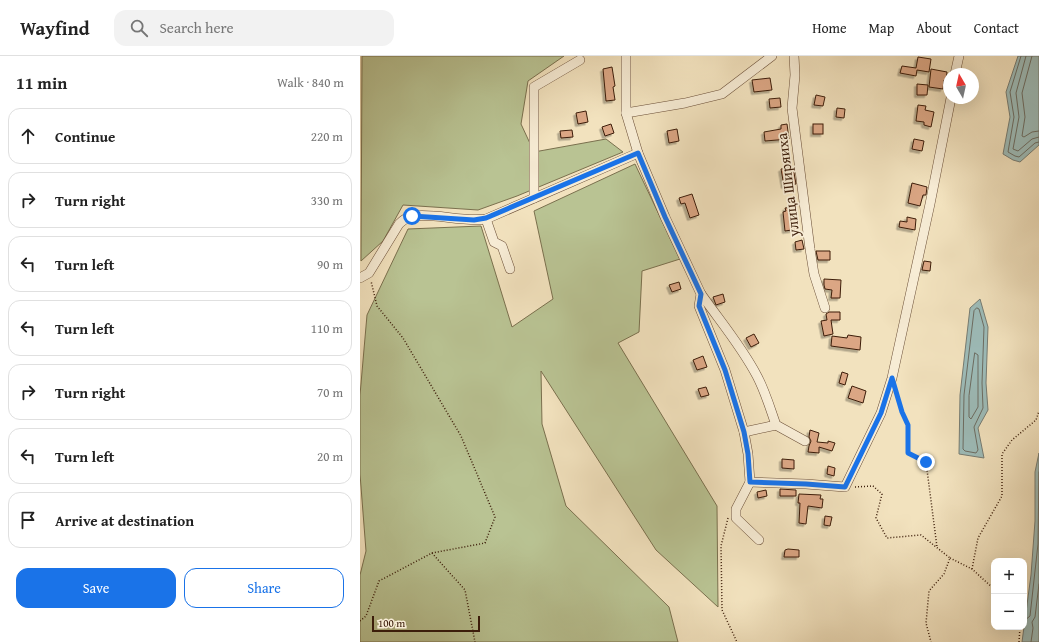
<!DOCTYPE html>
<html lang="en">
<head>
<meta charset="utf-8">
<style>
  :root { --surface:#fff; --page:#f2f2f2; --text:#222; --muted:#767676; --line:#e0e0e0; --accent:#1a73e8 }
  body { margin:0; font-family:"Gentium Book Plus",serif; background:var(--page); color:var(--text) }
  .controls { position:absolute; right:12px; bottom:12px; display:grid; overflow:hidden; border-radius:8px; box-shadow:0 4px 16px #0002 }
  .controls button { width:36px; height:36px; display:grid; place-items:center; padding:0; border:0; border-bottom:1px solid var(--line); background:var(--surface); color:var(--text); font:20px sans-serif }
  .compass { position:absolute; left:583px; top:12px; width:36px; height:36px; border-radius:50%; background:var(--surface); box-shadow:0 4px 16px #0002; rotate:351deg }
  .scale { position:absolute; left:12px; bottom:10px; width:108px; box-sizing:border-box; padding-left:4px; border:2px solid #3c1d0a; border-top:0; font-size:11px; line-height:14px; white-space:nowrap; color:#3c1d0a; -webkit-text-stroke:3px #f7ecd5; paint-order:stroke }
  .stop { position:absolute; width:12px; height:12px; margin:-9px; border:3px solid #1a73e8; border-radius:50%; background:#fff }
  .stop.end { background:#1a73e8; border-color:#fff; box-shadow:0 1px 4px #0008 }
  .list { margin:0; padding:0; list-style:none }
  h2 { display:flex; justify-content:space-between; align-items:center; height:52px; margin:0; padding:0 16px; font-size:17px }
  h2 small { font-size:13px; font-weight:400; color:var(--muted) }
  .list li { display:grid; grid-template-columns:26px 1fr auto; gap:12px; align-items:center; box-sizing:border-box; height:56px; margin:0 8px 8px; padding:0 8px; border:1px solid var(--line); border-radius:12px }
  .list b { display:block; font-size:15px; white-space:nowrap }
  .list em { font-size:13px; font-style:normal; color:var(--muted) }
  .actions { display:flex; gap:8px; padding:12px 16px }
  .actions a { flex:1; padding:9px 0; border:1px solid var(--accent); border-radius:12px; text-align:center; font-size:14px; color:var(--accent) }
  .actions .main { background:var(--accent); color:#fff }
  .icon { flex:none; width:22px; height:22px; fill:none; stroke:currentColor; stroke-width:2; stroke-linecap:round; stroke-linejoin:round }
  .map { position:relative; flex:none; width:679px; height:586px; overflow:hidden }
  header { display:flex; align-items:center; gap:24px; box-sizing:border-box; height:56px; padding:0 20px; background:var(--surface); border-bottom:1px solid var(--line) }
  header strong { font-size:19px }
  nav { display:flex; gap:22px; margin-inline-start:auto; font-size:14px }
  .search { width:280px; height:36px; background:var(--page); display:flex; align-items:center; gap:10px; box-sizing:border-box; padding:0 14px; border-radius:12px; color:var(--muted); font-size:15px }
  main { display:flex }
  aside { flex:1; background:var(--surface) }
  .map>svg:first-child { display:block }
  .green { fill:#b9c393; stroke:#7a704e }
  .water { fill:#9dbcb9; stroke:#767c73 }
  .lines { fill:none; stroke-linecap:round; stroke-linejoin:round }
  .shore { stroke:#6c6c62; stroke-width:1 }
  .building { fill:#dba684; stroke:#3c1d0a; filter:url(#shadow) }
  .minor-casing { stroke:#6a4e37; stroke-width:10 }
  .path { stroke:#3c1d0a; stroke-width:1.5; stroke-dasharray:1 2; stroke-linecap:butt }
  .minor { stroke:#f7ecd5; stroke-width:9 }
  .route { stroke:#1a73e8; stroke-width:5 }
  .labels { text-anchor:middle; stroke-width:3.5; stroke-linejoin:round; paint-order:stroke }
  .street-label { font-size:15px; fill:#3c1d0a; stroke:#f7ecd5 }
</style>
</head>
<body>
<header>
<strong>Wayfind</strong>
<div class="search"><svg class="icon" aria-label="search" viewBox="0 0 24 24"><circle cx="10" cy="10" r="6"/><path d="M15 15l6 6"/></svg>Search here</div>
<nav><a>Home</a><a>Map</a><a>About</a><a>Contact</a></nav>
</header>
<main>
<aside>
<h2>11 min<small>Walk · 840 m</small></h2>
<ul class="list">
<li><svg class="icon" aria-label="ahead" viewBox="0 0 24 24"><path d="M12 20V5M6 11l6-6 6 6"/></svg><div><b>Continue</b></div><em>220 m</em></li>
<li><svg class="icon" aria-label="right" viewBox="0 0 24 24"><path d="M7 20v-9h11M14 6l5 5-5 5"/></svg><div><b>Turn right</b></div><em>330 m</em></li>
<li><svg class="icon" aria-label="left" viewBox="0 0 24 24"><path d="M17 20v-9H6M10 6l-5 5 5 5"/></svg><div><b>Turn left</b></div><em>90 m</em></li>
<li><svg class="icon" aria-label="left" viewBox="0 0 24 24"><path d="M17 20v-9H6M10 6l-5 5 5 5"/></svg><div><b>Turn left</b></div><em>110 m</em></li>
<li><svg class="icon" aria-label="right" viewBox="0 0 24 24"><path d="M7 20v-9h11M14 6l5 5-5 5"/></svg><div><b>Turn right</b></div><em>70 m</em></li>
<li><svg class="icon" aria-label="left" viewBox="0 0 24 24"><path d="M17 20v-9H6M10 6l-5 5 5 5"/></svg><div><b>Turn left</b></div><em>20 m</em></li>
<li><svg class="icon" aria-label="arrive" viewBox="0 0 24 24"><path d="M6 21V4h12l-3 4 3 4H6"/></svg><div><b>Arrive at destination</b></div></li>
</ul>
<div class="actions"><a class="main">Save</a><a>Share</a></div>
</aside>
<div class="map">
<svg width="679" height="586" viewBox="0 0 679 586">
  <defs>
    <filter id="shadow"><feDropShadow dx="-2.5" dy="2.5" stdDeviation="0" flood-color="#0004"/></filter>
  </defs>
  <rect width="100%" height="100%" fill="#f2e2be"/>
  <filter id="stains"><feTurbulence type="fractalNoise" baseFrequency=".005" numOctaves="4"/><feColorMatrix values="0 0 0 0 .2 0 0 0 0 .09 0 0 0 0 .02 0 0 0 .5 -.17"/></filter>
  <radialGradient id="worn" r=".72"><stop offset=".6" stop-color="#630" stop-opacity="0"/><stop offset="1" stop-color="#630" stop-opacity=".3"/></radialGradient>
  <g class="green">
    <polygon points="2,0 204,0 168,25 161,68 174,96 246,83 263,96 157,140 118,154 43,149 23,185 1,205"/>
    <polygon points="275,108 320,203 282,215 279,276 258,287 357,450 358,551 296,494 181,315 182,368 206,450 309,551 318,586 0,586 0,519 6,495 0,418 0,339 7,259 48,173 121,170 152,271 193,243 174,155"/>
  </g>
  <g class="water">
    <polygon points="658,0 679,0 679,89 660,106 653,104 643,98 650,61 646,36"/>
    <polygon points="620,243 628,271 626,327 628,354 618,372 624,402 599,398 600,339 610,252"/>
    <polygon points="679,397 679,586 662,586 671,519 675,465 675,416"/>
  </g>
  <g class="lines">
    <g class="shore">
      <polyline points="661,0 650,36 654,61 648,96 655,100 659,101 675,87 679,86"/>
      <polyline points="666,0 656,37 659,61 653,93 658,95 672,83 679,81"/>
      <polyline points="672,0 662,37 665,61 662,80 664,81 672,76 679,75"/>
      <polygon points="617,252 619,253 624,271 622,327 623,352 614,371 618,394 616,397 605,395 603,393 604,339 614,255"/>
      <polygon points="615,297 618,299 618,351 611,363 609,361 609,340"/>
      <polyline points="664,565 670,560 678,488 679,416"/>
      <polyline points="671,586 673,572 672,566 675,561 679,528"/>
    </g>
  </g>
  <g class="building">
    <polygon points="558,1 571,3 569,16 557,14 556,20 540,17 542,10 556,12"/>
    <polygon points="252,11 255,30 253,31 255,44 246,45 243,13"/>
    <polygon points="571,13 587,16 586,24 584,24 583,33 569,31"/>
    <polygon points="410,22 412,34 394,36 392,24"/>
    <polygon points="557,28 568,29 567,39 557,39"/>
    <polygon points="456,39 465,41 463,50 454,49"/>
    <polygon points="420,42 421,51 410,52 409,43"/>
    <polygon points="558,49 566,50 565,54 574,56 571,71 564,69 564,66 556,65"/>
    <polygon points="477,52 485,53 484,62 476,61"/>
    <polygon points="226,55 228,66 218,68 216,57"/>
    <polygon points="251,68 254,77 245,80 242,71"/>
    <polygon points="427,68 429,83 405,85 404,76 421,73 421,69"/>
    <rect x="453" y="68" width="10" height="10"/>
    <polygon points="317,73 319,85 309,87 307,75"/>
    <polygon points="212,74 213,81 201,82 200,75"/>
    <polygon points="554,83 564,85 562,95 552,93"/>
    <polygon points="433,111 436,128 424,130 421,113"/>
    <polygon points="552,127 567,131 566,139 563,139 560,150 548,147"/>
    <polygon points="332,138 339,159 330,162 325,147 321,148 319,142"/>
    <polygon points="435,151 438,173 425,175 423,156 426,155 425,152"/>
    <polygon points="547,161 556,163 555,174 539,171 540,165 547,166"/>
    <polygon points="442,184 444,193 436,194 435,186"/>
    <polygon points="456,195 470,195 470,204 458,204"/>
    <polygon points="564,205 571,206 570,215 562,214"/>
    <polygon points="464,223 481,224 480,242 471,242 472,234 465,233 464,229"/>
    <polygon points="319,226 321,233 312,236 309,229"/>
    <polygon points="363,238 365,246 356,249 353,241"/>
    <polygon points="469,256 480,256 480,264 471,264 473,278 464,280 461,265 467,264 466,258"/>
    <polygon points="394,278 399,287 391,291 386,282"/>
    <polygon points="488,279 501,281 500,294 471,290 472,280 487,282"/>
    <polygon points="343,300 347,311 337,314 333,304"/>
    <polygon points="482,316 488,318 485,329 479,327"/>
    <polygon points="492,330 506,335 503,347 488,342"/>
    <polygon points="346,331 349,339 341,341 338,333"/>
    <polygon points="450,374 459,377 457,386 468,387 468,385 475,387 472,395 459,391 459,397 448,396 449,390 451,385 449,381"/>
    <polygon points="422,403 434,404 434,413 422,412"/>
    <polygon points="468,410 475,412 474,420 467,418"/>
    <polygon points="420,433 436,434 436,440 420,440"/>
    <polygon points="406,434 407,440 398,442 397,436"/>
    <polygon points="439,438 461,439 460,443 463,443 462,452 448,450 446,468 439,467 440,447 438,447"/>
    <polygon points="465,460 472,461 470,470 464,469"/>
    <polygon points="428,493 439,494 439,501 424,501 425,494"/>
  </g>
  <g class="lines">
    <g class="minor-casing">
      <g id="minor">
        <polyline points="266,0 266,57 278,97 305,161 341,238 339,250 365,314 384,376 388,398 390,426 446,428 485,431 521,357 532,322 570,148 591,42"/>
        <polyline points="434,0 435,19 432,52 450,193 454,218 465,252"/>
        <polyline points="595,18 599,0"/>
        <polyline points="266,57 325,47 362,38 412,0"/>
        <polyline points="174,142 174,31 220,4"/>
        <polyline points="126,163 134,186 142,190 150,213"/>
        <path d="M0,222L9,217L39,168C43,164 47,161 53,160C76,157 101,166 126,163L278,97"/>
        <path d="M341,238C360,265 382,291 397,320C405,335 410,352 416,369L445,385"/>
        <polyline points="384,376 416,369"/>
        <polyline points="390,426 376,453 376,462 399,484"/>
      </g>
    </g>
    <g class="path">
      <polyline points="536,335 542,356 548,369 548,397 566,406 577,491"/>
      <polyline points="495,431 513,430 522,438 516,462 527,482 561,479 590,502 584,518 569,535 566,567 571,586"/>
      <polyline points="368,462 361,490 362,554 377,586"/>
      <polyline points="72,497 105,534 115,586"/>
      <polyline points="590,502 612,513 634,533"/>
      <polyline points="612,513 618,482 642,440 642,398 652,384 676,364 679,355"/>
      <polyline points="0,565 6,560 19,525 72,497 125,487 135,461 101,380 43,282 17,250 11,225"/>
      <polyline points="659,586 660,571"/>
    </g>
    <use href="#minor" class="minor"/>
  </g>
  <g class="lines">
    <polyline class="route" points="52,160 114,164 126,162 278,97 305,161 341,238 339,250 365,314 384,376 388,398 390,426 446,428 485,431 521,357 532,322 542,356 548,369 548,397 566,406"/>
  </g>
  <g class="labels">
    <g class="street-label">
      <text transform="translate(428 129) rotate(-97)" y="5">улица Ширяиха</text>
    </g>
  </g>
  <rect width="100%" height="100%" filter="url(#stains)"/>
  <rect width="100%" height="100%" fill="url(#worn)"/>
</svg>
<div class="controls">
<button>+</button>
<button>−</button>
</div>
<svg class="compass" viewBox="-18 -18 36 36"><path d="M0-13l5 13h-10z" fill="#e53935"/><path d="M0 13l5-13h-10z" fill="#767676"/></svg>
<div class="scale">100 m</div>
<div class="stop" style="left:52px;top:160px"></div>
<div class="stop end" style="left:566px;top:406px"></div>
</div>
</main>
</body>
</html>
